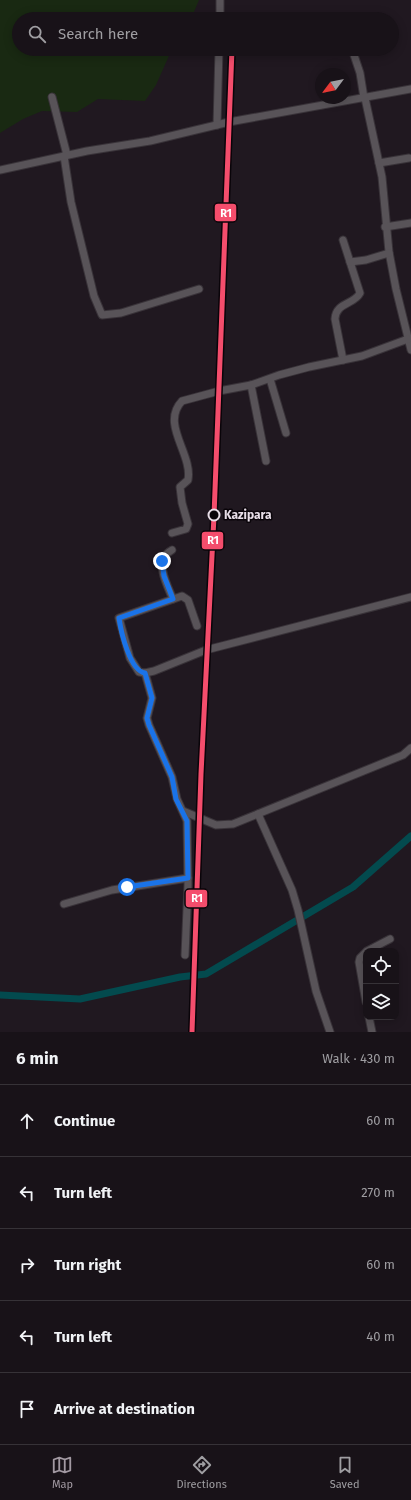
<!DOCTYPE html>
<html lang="en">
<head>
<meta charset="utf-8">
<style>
  :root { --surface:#181218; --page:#252025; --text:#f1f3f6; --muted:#9f9ea2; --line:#363237; --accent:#a299a2 }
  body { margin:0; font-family:"Fira Sans",sans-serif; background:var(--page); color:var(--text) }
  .controls { position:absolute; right:12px; bottom:12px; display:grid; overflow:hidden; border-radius:8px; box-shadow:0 2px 10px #0003 }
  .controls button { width:36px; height:36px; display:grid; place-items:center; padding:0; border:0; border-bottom:1px solid var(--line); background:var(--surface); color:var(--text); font:20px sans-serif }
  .compass { position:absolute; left:315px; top:68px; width:36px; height:36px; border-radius:50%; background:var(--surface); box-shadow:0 2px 10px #0003; rotate:238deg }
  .stop { position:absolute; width:12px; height:12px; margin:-9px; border:3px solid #1a73e8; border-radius:50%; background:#fff }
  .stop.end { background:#1a73e8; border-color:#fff; box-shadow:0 1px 4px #0008 }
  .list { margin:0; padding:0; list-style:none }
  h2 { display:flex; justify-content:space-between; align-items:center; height:52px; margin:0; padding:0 16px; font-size:17px }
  h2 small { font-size:13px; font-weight:400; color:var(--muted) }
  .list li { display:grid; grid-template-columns:26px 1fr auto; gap:12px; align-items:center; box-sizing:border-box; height:72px; padding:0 16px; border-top:1px solid var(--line) }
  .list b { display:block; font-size:15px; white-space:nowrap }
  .list em { font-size:13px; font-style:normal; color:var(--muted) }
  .icon { flex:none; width:22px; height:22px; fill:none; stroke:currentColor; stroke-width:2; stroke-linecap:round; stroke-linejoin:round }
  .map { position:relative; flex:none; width:411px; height:1032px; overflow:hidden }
  .search { position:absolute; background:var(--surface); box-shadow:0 2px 10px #0003; left:12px; right:12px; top:12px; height:44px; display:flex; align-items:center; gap:10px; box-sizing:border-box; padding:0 14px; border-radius:22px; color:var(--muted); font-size:15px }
  .sheet { height:412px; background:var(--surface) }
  nav { display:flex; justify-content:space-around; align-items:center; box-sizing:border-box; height:56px; border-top:1px solid var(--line); background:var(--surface); font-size:11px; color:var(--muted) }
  nav a { display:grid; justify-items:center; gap:2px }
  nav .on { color:var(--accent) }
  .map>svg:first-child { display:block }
  .green { fill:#192912 }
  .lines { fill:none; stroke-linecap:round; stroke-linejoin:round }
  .canal { stroke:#034a4e; stroke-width:7 }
  .minor-casing { stroke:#393339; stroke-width:9 }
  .minor { stroke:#585358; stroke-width:7 }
  .rail-1-casing { stroke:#090409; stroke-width:8 }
  .rail-1 { stroke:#f44d6c; stroke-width:5 }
  .route { stroke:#1a73e8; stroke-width:5 }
  .stop-dot { fill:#090409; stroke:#e8dee8; stroke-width:2 }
  .labels { text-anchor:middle; stroke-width:3; stroke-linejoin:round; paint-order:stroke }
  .stop-label { font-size:12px; font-weight:bold; fill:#e8dee8; stroke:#090409; text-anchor:start }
  .line-badge { stroke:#090409; stroke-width:1.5 }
  .badge-label { font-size:11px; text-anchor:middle; font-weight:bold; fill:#fff }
</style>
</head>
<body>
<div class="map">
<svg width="411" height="1032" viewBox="0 0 411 1032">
  <rect width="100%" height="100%" fill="#201820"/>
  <polygon class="green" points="0,0 199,0 191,19 19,19 19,49 172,49 156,85 145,101 98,99 77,112 42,111 23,119 0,133"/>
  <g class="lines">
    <polyline class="canal" points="0,995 80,999 180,977 206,974 353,887 411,836"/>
    <g class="minor-casing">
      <g id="minor">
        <polyline points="220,19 220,0"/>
        <polyline points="352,49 360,73 364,98"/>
        <polyline points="52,97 67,155"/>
        <polyline points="365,98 382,177 389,252 396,289 411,350"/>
        <polyline points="217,125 219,49"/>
        <polyline points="64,156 71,202 94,296 102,315 121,313 199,289"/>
        <polyline points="379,163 409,158"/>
        <polyline points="0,170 87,151 150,141 229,122 411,89"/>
        <polyline points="385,227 411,223"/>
        <path d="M343,240L360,293C354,305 336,302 335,319L343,360"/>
        <polyline points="350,262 366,260 389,253"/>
        <polyline points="270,379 286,433"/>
        <polyline points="251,385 266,461"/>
        <path d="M172,533L186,529L188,524L182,503L180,487L188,480C193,454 160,424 182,401L219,391L251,385L279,375L309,367L362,356L408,339"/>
        <path d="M172,550C153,560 167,585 173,599"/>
        <polyline points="197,626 188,600 182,596 119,618 130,658 139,672 145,673 154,671 206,650 411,597"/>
        <polyline points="145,673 152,698 147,718 149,725 172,777 177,799 187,821 188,885 185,955"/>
        <polyline points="183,811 216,825 233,824 403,755 411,748"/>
        <polyline points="258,814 292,890 298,910 316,991 330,1032"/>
        <polyline points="64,904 112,890 188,878"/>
        <polyline points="367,951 390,939"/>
        <polyline points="366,952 360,958 359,962 366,1002"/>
        <polyline points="369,1017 372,1032"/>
      </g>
    </g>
    <use href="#minor" class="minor"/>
    <g class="rail-1-casing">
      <polyline id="rail-1" points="192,1032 201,774 214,516 232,49"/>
    </g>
    <use href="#rail-1" class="rail-1"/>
  </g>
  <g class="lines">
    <path class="route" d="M127,887L188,878L187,821L176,799L172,777L149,725L147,718L152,698L145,673C130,671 121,632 119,618L173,599L164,576L162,561"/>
  </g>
  <circle class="stop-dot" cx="214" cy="515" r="5.5"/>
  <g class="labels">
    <g class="stop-label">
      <text x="224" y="519">Kazipara</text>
    </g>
  </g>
  <g class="line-badge">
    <rect x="214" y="203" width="23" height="19" rx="4" fill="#f44d6c"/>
    <rect x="201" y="531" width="23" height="19" rx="4" fill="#f44d6c"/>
    <rect x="185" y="889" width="23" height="19" rx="4" fill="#f44d6c"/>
  </g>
  <g class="badge-label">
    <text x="226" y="217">R1</text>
    <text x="213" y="544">R1</text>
    <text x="197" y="902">R1</text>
  </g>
</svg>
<div class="controls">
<button><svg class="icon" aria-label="locate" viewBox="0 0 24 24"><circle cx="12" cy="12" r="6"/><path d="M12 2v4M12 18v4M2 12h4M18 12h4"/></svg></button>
<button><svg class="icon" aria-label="layers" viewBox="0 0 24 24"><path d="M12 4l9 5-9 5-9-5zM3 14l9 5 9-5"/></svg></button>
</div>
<svg class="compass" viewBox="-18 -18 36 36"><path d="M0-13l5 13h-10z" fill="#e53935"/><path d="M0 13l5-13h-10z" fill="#9f9ea2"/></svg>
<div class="stop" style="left:127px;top:887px"></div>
<div class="stop end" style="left:162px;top:561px"></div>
<div class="search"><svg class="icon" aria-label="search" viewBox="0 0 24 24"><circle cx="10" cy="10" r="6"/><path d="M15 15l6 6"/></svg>Search here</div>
</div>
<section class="sheet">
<h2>6 min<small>Walk · 430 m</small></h2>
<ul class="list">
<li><svg class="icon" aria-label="ahead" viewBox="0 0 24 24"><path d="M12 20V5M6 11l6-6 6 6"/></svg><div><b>Continue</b></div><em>60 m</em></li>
<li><svg class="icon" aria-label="left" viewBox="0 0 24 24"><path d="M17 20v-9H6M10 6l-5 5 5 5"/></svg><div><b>Turn left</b></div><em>270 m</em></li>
<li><svg class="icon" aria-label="right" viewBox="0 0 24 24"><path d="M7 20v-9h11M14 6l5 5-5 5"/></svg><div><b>Turn right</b></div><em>60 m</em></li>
<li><svg class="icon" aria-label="left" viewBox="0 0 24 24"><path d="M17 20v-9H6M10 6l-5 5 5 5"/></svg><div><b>Turn left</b></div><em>40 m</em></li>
<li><svg class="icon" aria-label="arrive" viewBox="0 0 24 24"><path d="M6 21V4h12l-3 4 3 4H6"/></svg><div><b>Arrive at destination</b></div></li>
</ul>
</section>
<nav>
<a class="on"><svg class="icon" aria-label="map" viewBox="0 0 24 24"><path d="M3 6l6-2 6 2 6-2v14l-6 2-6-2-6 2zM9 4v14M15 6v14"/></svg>Map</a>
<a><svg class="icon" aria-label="directions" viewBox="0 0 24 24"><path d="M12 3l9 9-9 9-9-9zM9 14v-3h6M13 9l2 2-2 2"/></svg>Directions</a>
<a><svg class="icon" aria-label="saved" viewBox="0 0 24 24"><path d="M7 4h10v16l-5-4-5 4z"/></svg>Saved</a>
</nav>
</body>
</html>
